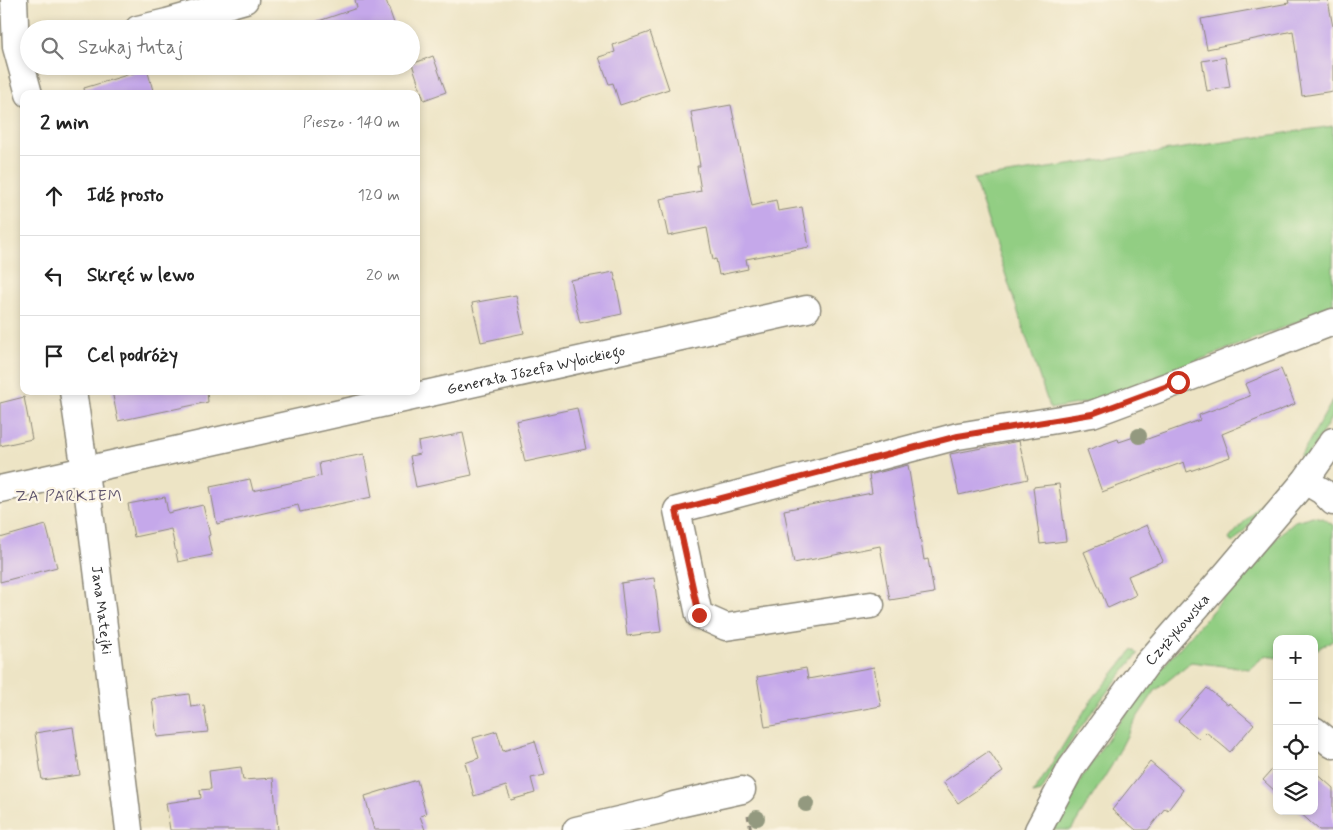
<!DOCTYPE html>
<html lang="pl">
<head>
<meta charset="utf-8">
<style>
  :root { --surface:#fff; --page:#f2f2f2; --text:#222; --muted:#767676; --line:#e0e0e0 }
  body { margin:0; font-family:Mynerve,sans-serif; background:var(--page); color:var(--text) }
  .controls { position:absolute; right:15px; bottom:15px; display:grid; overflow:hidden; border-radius:10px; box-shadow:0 2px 8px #0003 }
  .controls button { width:45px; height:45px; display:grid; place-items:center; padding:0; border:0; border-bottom:1px solid var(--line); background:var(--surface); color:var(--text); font:25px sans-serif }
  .stop { position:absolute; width:15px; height:15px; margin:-11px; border:4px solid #c8321e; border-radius:50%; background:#fff }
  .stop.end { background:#c8321e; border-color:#fff; box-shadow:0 1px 5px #0008 }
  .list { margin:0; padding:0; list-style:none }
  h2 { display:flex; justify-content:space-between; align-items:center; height:65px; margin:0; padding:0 20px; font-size:21px }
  h2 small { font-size:16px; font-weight:400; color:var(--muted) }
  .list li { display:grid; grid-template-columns:32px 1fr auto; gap:15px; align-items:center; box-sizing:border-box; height:80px; padding:0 20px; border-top:1px solid var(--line) }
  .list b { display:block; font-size:19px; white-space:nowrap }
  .list em { font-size:16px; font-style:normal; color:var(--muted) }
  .icon { flex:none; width:28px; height:28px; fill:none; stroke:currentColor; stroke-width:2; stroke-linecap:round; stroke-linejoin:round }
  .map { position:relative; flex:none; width:1333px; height:830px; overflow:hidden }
  .search { position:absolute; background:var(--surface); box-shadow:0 2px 8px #0003; left:20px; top:20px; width:400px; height:55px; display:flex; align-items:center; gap:12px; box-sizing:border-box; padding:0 18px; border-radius:28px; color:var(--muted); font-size:19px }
  .panel { position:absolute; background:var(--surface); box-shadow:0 2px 8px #0003; left:20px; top:90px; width:400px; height:305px; border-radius:10px }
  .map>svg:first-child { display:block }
  .green { fill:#92ce83; stroke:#5e7c57 }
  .building { fill:#c5a8ea }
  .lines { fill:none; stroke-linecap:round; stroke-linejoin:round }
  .street-casing { stroke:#8c8878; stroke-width:29 }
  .path { stroke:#8c8878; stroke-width:3; stroke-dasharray:4 4; stroke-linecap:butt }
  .street { stroke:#fff; stroke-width:26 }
  .tree { fill:#93997f }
  .route { stroke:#c8321e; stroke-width:6 }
  .labels { text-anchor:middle; stroke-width:4.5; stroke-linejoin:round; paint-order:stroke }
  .street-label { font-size:15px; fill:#2b2b2b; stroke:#fcf5e5 }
  .neighbourhood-label { font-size:16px; letter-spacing:1px; fill:#61576e; stroke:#fcf5e5 }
</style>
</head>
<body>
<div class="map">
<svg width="1333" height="830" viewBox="0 0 1333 830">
  <rect width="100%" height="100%" fill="#fcf5e5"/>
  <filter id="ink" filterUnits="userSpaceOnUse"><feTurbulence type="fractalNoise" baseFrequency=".02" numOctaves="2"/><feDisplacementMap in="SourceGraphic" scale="10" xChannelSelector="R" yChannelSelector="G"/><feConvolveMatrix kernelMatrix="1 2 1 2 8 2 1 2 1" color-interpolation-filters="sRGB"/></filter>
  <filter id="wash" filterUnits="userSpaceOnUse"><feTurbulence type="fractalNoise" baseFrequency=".0096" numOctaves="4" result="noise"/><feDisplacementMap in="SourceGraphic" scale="20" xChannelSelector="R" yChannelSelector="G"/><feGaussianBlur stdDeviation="1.12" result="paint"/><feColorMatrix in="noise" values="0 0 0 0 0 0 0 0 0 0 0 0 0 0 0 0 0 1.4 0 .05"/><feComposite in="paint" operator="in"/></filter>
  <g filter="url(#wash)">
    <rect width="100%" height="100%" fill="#ede4c5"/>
    <g class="green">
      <polygon points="1333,126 1333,308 1094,401 1050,409 974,179"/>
      <polygon points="1333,400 1333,415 1307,458 1300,457"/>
      <polygon points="1287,473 1288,482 1234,542 1231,542 1229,539"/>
      <polygon points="1313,516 1323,518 1333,525 1333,640 1314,651 1314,639 1277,639 1277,658 1266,655 1249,669 1191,662 1155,691 1134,722 1112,765 1071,830 1053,830 1082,777 1112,732 1152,679 1281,533 1295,521"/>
      <path d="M1133,649L1138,654C1102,697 1067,742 1041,792L1033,794L1090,702Z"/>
    </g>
    <g id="blocks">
      <g class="building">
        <polygon points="355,0 386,0 396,29 308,29 307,25 357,8"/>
        <polygon points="1288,0 1328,0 1333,27 1333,91 1302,96 1293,31 1207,49 1201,19 1289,3"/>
        <polygon points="650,32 669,89 620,105 613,83 609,84 599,57 615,52 613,45"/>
        <polygon points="433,56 446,92 424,100 412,64"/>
        <polygon points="1225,57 1230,87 1207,91 1202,61"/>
        <polygon points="147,69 154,94 85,94 84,88"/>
        <polygon points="731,105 752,206 776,200 778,211 802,207 809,247 746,259 748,269 719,275 716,259 713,260 707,228 668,236 660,199 701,191 697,166 700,166 691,112"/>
        <polygon points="614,272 622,314 580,323 570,280"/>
        <polygon points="516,295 524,333 481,342 472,303"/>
        <polygon points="1281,369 1295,404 1222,434 1230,457 1187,472 1184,462 1102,492 1087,450 1118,439 1119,442 1140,435 1142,441 1200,420 1199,415 1250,396 1245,384"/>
        <polygon points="112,391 207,391 208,402 118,421"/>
        <polygon points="24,397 32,439 0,446 0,403"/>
        <polygon points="577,408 586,449 525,462 516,421"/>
        <polygon points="463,433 472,475 416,487 410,456 420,454 418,442"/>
        <polygon points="1019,441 1028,479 959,495 950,454"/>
        <polygon points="364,454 372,497 300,512 298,505 217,524 210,487 250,479 253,491 321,476 319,463"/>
        <polygon points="908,465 924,560 928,559 934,593 890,600 880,546 794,563 784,510 872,493 869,475"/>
        <polygon points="1059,484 1066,541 1040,544 1033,487"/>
        <polygon points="165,497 168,513 203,505 210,535 208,536 212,555 178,562 171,529 134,537 128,504"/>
        <polygon points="46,525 57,567 0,582 0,538"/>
        <polygon points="1147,525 1163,561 1128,576 1136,595 1108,608 1084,552"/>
        <polygon points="654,578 661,632 627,636 621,583"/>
        <polygon points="874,667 881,706 765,727 757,677 806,668 808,679"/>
        <polygon points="1207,688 1228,705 1229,703 1254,724 1230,752 1206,732 1199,739 1178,721"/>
        <polygon points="189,694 191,707 204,705 208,732 157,737 152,699"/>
        <polygon points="73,727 80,775 42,780 35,733"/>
        <polygon points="497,731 503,751 535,741 545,775 531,778 535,793 511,800 506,786 474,796 465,763 479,758 473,738"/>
        <polygon points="989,751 1003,772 958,803 943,782"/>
        <polygon points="1150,762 1183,790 1168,810 1165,808 1148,830 1136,830 1112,810"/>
        <polygon points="1277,764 1277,793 1263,780"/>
        <polygon points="241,767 243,780 273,778 278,830 170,830 166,803 201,798 200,790 211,789 209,771"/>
        <polygon points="1314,771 1333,788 1333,830 1319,830 1298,811 1314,811"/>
        <polygon points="417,780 426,814 420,816 425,830 374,830 365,796"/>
      </g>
    </g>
  </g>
  <g filter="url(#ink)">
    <use href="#blocks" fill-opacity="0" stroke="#8c8878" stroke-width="1"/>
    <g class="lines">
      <g class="street-casing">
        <g id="street">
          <polyline points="14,0 16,47 29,94"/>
          <polyline points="138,29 167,22 245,0"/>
          <path id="s1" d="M73,391L85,471L129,830"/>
          <polyline points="1305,481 1322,491 1333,502"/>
          <path id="s2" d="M0,489L807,309"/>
          <polyline points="871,605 726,627 699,615 677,510 958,436 1092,414 1178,382 1333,322"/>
          <polyline points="1314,730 1333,745"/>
          <polyline points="576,830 661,810 674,805 742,790"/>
          <path id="s3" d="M1038,830L1071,768L1145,666L1226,574L1305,481L1333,441"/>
        </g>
      </g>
      <polyline class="path" points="748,816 751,830"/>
      <use href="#street" class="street"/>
    </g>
    <g class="tree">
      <circle cx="1139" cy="436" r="8"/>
      <circle cx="806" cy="804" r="8"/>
      <circle cx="757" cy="818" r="8"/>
    </g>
  </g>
  <g class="lines" filter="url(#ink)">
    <polyline class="route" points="699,615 676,510 958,436 1092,414 1178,382"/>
  </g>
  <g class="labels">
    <g class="street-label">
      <text dy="5" stroke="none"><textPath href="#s2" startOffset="549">Generała Józefa Wybickiego</textPath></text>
      <text dy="5" stroke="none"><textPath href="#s1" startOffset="221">Jana Matejki</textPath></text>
      <text dy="5" stroke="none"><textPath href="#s3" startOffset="245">Czyżykowska</textPath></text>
    </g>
    <g class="neighbourhood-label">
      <text x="69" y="501">ZA PARKIEM</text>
    </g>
  </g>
</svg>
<div class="controls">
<button>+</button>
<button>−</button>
<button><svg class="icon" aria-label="locate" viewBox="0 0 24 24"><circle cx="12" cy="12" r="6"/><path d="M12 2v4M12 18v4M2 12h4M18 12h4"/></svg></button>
<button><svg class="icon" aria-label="layers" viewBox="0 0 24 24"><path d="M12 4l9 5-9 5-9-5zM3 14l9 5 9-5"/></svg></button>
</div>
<div class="stop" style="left:1178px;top:382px"></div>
<div class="stop end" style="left:699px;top:615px"></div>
<div class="search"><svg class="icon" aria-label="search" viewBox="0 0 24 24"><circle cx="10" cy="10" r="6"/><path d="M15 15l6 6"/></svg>Szukaj tutaj</div>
<section class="panel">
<h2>2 min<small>Pieszo · 140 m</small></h2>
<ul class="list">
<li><svg class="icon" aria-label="ahead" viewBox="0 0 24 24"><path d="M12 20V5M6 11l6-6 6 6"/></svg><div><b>Idź prosto</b></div><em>120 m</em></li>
<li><svg class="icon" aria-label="left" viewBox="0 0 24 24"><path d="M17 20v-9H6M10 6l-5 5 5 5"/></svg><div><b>Skręć w lewo</b></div><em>20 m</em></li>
<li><svg class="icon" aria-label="arrive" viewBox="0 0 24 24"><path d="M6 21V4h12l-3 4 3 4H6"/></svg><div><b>Cel podróży</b></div></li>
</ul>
</section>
</div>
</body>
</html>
